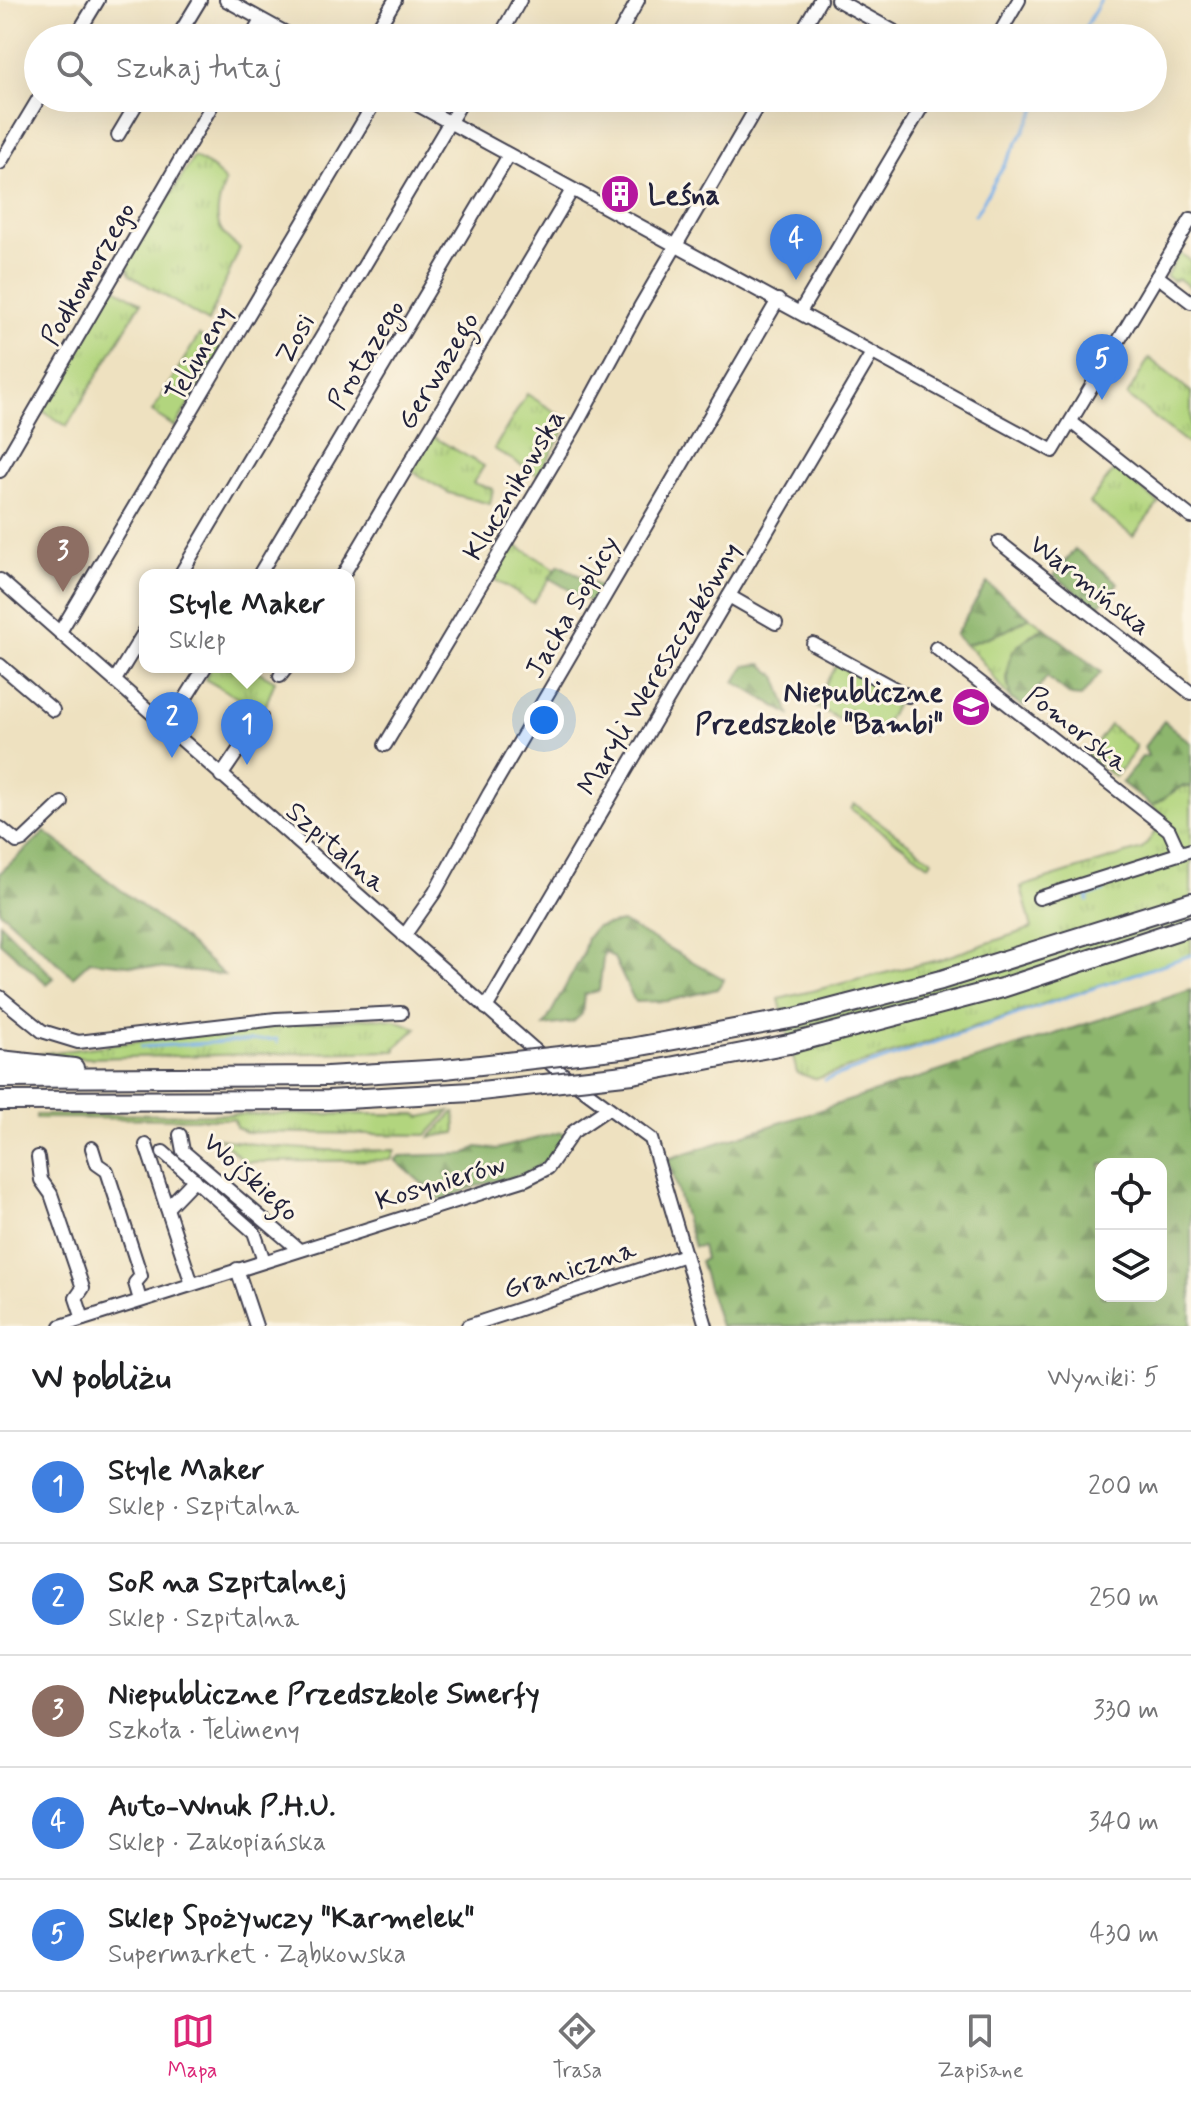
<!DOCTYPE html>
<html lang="pl">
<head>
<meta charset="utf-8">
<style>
  :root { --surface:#fff; --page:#f6f6f6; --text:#202124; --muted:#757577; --line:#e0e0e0; --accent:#db2777 }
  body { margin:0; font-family:Mynerve,sans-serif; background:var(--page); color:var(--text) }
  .controls { position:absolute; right:24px; bottom:24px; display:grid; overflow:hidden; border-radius:16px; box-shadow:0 8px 32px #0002 }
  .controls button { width:72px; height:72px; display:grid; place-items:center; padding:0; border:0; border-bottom:2px solid var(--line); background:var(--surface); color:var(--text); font:40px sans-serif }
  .you { position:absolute; left:544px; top:720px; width:28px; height:28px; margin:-20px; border:6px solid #fff; border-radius:50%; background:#1a73e8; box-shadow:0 0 0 12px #1a73e833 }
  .badge { display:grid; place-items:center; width:52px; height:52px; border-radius:50%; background:var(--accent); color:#fff; font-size:26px; font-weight:700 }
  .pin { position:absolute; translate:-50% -66px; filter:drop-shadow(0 2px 4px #0008) }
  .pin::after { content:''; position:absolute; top:42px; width:28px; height:24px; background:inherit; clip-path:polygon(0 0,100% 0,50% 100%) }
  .popup { position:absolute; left:139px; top:569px; width:216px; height:104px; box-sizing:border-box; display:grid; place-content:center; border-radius:16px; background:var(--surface); filter:drop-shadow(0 2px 6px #0005); font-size:26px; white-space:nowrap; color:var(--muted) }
  .popup b { font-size:30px; color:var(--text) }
  .popup::after { content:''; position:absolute; left:50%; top:100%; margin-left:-16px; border:16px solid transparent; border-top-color:var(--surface) }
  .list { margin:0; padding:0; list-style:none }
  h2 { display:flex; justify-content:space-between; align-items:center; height:104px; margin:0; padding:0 32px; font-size:34px }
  h2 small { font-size:26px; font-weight:400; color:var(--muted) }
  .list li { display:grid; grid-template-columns:52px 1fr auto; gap:24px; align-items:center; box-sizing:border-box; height:112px; padding:0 32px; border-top:2px solid var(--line) }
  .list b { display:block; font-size:30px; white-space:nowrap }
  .list p { margin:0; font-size:26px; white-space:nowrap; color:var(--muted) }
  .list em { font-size:26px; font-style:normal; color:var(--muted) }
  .icon { flex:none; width:44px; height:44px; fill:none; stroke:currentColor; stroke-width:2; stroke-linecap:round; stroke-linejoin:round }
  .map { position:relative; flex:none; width:1191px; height:1326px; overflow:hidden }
  .search { position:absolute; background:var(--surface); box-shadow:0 8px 32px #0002; left:24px; right:24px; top:24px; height:88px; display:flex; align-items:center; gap:20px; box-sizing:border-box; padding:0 28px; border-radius:44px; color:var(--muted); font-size:30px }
  .sheet { height:664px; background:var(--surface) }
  nav { display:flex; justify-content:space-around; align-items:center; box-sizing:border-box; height:112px; border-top:2px solid var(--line); background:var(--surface); font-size:22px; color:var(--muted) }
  nav a { display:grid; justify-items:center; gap:4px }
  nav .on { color:var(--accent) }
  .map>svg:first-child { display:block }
  .grass { fill:url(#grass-tufts); stroke:#6a7c5c; stroke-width:2 }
  .forest { fill:url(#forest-firs); stroke:#586c54; stroke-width:2; fill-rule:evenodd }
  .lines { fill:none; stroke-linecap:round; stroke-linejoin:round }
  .stream { stroke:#7ab1e9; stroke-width:3 }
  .minor-casing { stroke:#413f4f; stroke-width:16 }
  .highway-casing { stroke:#413f4f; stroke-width:22 }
  .minor { stroke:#fff; stroke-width:12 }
  .highway { stroke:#fff; stroke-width:18 }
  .highway-bridge-casing { stroke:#413f4f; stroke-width:22; stroke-linecap:butt }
  .highway-bridge { stroke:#fff; stroke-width:18 }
  .labels { text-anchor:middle; stroke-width:6; stroke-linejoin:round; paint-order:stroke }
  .poi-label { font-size:28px; font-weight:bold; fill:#22223b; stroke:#fcf5e5; text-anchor:start }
  .street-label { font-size:28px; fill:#22223b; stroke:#fcf5e5 }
</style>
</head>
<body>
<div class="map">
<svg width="1191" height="1326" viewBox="0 0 1191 1326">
  <defs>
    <pattern id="grass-tufts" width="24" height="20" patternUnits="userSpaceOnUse" patternTransform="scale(2)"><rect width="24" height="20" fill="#b2d57e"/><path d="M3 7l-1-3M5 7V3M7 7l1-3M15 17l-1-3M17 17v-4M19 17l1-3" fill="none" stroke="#99b76e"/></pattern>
    <pattern id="forest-firs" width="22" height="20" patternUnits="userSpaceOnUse" patternTransform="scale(2)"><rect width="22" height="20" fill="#8db66d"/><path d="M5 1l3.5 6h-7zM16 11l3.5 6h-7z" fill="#73945b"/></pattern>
  </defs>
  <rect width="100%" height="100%" fill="#fcf5e5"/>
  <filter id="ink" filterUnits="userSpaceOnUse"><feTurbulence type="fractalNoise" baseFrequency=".0125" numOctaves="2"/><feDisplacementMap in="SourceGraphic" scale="16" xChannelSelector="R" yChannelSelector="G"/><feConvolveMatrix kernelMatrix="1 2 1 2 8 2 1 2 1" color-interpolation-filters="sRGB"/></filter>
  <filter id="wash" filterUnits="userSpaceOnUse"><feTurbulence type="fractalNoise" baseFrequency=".006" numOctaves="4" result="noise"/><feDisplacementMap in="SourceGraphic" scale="32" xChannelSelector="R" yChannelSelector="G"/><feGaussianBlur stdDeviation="1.8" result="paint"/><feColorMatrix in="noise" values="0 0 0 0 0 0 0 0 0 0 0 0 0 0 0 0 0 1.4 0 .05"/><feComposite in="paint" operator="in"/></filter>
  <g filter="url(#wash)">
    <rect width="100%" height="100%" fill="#eee1c0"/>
    <g class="grass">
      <path d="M194,157L214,169L225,182C215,214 211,229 240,248L208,322L130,275L126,266Z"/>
      <polygon points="1180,253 1191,261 1191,288 1179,279 1172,281 1166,276"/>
      <polygon points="114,287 141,303 67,426 41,410"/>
      <polygon points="199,335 222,349 175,427 152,412"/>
      <polygon points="1149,358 1191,392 1191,446 1127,396"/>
      <polygon points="527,394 570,421 538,475 494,449"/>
      <polygon points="430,435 484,466 473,483 493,489 490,504 449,493 410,470"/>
      <polygon points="1115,469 1159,503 1133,536 1089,503"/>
      <polygon points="512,543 556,569 533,603 492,578"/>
      <path d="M1030,617L1045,628L1030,635L1006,676L1011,699C993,681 985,659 965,645L1005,631Z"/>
      <polygon points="837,664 900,698 876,739 813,705"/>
      <polygon points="211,667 250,667 275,681 263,712 205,679"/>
      <polygon points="1110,725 1135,745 1135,751 1115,777 1087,756"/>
      <polygon points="1182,786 1191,787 1191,955 816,1079 797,1073 779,999 938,960 1032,928 1021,887 1142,849 1166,818 1152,806"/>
      <polygon points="854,804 856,805 932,860 929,865 851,809"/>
      <polygon points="374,1018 395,1020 417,1028 396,1047 396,1051 83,1058 32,1055 260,1026"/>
      <polygon points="450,1111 427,1135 246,1132 236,1127 234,1119 36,1118 36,1115 416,1114 421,1117"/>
      <polygon points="455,1112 456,1133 430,1137 453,1113"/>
      <path d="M219,1138C279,1150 335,1152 395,1150L391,1160L245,1162Z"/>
    </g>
    <g class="forest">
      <polygon points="1075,549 1118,583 1097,608 1054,575"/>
      <polygon points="559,565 604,589 594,604 549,578"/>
      <polygon points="987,583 1030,617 1005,631 965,645 955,635"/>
      <path d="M1045,628L1101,672L1081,697L1071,696L1047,677L1024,707L1011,699C1002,661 1009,645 1045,628Z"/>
      <polygon points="762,664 776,676 790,715 735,682 745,666"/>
      <polygon points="1164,721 1191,743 1191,787 1182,786 1152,806 1122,783 1142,757 1148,756 1144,747"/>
      <polygon points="45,832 177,933 224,975 90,961 73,977 0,911 0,873"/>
      <polygon points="622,922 724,979 717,989 668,1001 635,1002 614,958 604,951 599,991 584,994 582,1014 573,1022 544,1026 582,956 587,938 596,927"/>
      <polygon points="0,923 54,978 47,984 0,942"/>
      <path d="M1191,990V1326H720L700,1261L705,1259L702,1246L694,1247L668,1159ZM1101,1164H1161V1296H1101Z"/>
      <path d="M561,1132L568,1135C542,1170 531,1174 489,1182C475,1185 457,1195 441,1200L395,1160L400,1156L465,1154L477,1147L497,1149Z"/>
    </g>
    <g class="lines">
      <g class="stream">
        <polyline points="1079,38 1101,0"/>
        <polyline points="975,215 1043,98"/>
        <polyline points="1088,901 1087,896 1104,891"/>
        <polyline points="141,1047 277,1039 277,1042"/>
        <polyline points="825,1080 1191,955"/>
      </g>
    </g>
  </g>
  <g filter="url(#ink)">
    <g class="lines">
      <g class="minor-casing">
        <g id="minor">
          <polyline points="226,0 295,38"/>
          <polyline points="837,0 906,38"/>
          <polyline points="75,38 98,0"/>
          <polyline points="177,38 200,0"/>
          <polyline points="251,38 261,20"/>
          <polyline points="372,38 395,0"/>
          <polyline points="499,38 520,0"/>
          <polyline points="617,38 638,0"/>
          <polyline points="798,38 820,0"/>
          <polyline points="997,38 1019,0"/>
          <polyline points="405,98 1053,451 1191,219"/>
          <polyline points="118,135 140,98"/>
          <polyline points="0,163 39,98"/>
          <polyline points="1157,276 1191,302"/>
          <polyline points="800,312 927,98"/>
          <polyline points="1071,422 1191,517"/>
          <polyline points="0,471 216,98"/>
          <polyline points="999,542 1191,693"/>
          <polyline points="180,575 464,98"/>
          <polyline points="259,575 509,155"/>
          <polyline points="343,575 572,190"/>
          <polyline points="0,580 560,1072 651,1139 706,1326"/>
          <polyline points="729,596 776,623"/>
          <polyline points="60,632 377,98"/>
          <polyline points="813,644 908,696"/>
          <polyline points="936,648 1169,830 1180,854"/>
          <polyline points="0,665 53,710"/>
          <polyline points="280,676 287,667"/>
          <polyline points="115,680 145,631"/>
          <polyline points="163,724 185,699 205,667"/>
          <polyline points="385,745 575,427 640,307 762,98"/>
          <polyline points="221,776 261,717"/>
          <polyline points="0,828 17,842 23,840 62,803"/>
          <polyline points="1039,898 1191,850"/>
          <polyline points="404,936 435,892 489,794 778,300"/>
          <polyline points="0,997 42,1031 78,1042 276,1019 401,1013"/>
          <polyline points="486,1008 872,353"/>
          <polyline points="180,1135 183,1151 298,1249"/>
          <polyline points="146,1145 192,1284"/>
          <polyline points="92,1148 97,1164 107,1171 141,1276 135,1283 140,1300"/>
          <polyline points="163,1152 254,1232 264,1261"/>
          <polyline points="38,1157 41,1180 51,1194 83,1288 76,1298 83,1319"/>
          <polyline points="167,1208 195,1179"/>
          <polyline points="237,1269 256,1326"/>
          <polyline points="61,1326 526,1179 548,1168 573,1132 607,1109"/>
          <polyline points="468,1326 685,1255"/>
        </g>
      </g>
      <g class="highway-casing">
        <g id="highway">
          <polyline points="795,1018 941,980 1191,902"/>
          <polyline points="789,1044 1002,988 1191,926"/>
          <polyline points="0,1060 74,1068"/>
          <polyline points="0,1078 327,1076 445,1069"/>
          <polyline points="0,1101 328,1100 472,1092"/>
        </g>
      </g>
      <use href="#minor" class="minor"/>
      <use href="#highway" class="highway"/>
      <g class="highway-bridge-casing">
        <g id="highway-bridge">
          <polyline points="445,1069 630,1048 795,1018"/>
          <polyline points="472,1092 633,1074 789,1044"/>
        </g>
      </g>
      <use href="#highway-bridge" class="highway-bridge"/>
    </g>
  </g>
  <defs>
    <g id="building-disc" transform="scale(2)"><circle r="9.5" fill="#b5179e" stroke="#fcf5e5"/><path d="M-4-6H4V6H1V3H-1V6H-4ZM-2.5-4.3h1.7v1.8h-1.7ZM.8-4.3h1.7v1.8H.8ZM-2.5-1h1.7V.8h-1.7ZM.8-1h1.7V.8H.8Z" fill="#fff"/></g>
    <g id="school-disc" transform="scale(2)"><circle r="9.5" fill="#b5179e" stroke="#fcf5e5"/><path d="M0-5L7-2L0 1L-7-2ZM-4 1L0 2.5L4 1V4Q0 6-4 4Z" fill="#fff"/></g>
  </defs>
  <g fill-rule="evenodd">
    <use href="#building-disc" x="620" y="194"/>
    <use href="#school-disc" x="971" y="707"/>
  </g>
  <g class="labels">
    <g class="poi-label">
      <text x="648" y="204">Leśna</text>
      <text x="943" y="701" text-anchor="end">Niepubliczne<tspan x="943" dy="32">Przedszkole "Bambi"</tspan></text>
    </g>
    <g class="street-label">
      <text transform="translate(87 273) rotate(-60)" y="10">Podkomorzego</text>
      <text transform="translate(294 338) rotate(-61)" y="10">Zosi</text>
      <text transform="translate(198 353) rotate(-60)" y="10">Telimeny</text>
      <text transform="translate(365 354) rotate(-59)" y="10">Protazego</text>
      <text transform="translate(437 370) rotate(-59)" y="10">Gerwazego</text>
      <text transform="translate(513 484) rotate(-59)" y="10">Klucznikowska</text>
      <text transform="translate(1091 584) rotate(38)" y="10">Warmińska</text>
      <text transform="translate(571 606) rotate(-60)" y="10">Jacka Soplicy</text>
      <text transform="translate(658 668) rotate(-59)" y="10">Maryli Wereszczakówny</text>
      <text transform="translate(1078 728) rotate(38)" y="10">Pomorska</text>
      <text transform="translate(337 846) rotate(41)" y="10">Szpitalna</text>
      <text transform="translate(252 1176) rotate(42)" y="10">Wojskiego</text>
      <text transform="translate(440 1181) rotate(-17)" y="10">Kosynierów</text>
      <text transform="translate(569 1268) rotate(-18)" y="10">Graniczna</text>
    </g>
  </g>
</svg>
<div class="controls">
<button><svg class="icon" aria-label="locate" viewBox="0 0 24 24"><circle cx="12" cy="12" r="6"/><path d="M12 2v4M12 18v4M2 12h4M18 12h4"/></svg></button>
<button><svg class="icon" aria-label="layers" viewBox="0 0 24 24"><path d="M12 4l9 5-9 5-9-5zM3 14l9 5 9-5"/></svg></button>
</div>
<div class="you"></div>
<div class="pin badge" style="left:247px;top:765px;background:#3f7fe0">1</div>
<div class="popup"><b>Style Maker</b>Sklep</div>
<div class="pin badge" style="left:172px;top:758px;background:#3f7fe0">2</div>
<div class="pin badge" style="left:63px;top:592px;background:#8d6e63">3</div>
<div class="pin badge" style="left:796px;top:280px;background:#3f7fe0">4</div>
<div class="pin badge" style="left:1102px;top:400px;background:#3f7fe0">5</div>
<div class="search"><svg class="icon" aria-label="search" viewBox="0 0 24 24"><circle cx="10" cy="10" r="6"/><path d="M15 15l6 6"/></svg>Szukaj tutaj</div>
</div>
<section class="sheet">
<h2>W pobliżu<small>Wyniki: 5</small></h2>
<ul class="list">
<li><span class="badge" style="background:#3f7fe0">1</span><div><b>Style Maker</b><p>Sklep · Szpitalna</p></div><em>200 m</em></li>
<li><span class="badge" style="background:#3f7fe0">2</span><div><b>SoR na Szpitalnej</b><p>Sklep · Szpitalna</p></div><em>250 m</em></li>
<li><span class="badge" style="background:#8d6e63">3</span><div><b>Niepubliczne Przedszkole Smerfy</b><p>Szkoła · Telimeny</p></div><em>330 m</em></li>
<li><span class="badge" style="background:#3f7fe0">4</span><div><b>Auto-Wnuk P.H.U.</b><p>Sklep · Zakopiańska</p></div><em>340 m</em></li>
<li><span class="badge" style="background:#3f7fe0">5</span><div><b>Sklep Spożywczy &quot;Karmelek&quot;</b><p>Supermarket · Ząbkowska</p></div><em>430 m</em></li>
</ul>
</section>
<nav>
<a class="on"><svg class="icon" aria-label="map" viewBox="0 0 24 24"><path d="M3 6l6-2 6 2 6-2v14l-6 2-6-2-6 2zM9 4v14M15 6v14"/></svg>Mapa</a>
<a><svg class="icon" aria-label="directions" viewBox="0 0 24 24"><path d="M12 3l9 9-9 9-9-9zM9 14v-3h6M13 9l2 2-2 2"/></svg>Trasa</a>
<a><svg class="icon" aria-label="saved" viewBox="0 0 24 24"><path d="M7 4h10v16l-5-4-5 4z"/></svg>Zapisane</a>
</nav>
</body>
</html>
